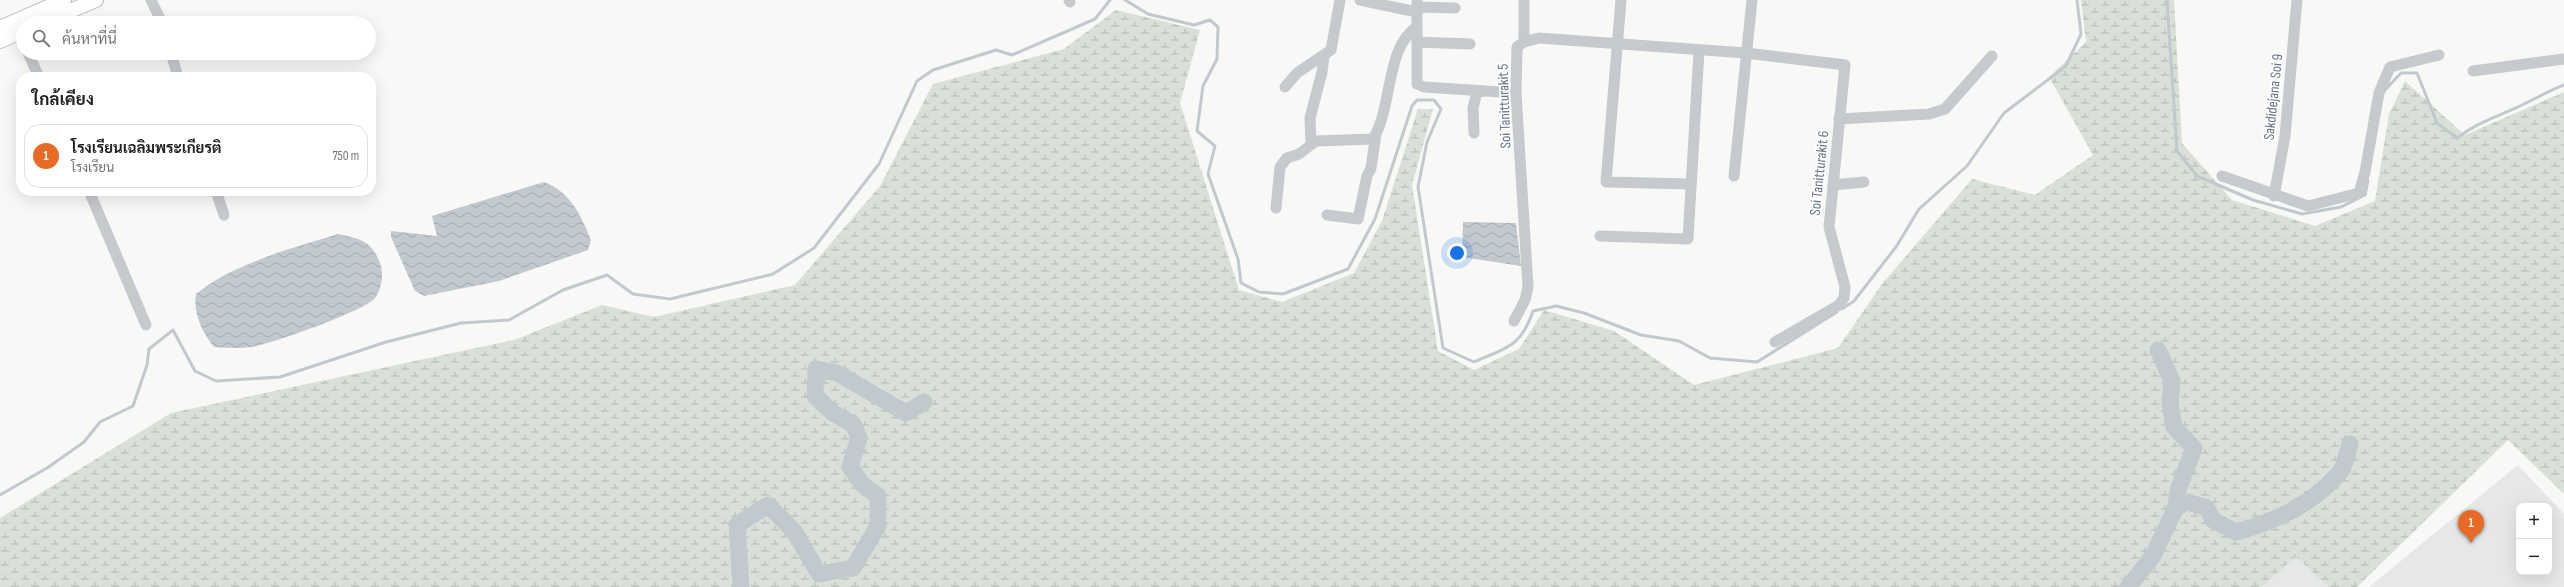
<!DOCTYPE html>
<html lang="th">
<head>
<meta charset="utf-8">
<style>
  :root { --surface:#fff; --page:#f2f2f2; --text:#222; --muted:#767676; --line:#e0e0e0; --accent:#e86a26 }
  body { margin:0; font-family:"Sofia Sans Condensed",Sarabun,sans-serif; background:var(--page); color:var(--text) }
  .controls { position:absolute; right:12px; bottom:12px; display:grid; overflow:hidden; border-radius:8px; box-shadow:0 4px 16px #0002 }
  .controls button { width:36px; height:36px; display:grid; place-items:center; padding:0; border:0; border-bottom:1px solid var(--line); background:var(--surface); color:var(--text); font:20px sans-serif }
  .you { position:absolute; left:1457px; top:253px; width:14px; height:14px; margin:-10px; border:3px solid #fff; border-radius:50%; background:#1a73e8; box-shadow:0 0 0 6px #1a73e833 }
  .badge { display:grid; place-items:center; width:26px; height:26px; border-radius:50%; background:var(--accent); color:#fff; font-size:13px; font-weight:700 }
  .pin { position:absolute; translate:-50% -33px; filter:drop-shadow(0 1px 2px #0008) }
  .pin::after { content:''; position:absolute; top:21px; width:14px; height:12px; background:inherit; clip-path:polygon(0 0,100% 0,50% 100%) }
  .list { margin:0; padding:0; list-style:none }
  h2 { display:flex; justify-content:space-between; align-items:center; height:52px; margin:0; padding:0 16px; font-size:17px }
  h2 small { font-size:13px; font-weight:400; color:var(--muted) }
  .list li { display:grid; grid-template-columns:26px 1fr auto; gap:12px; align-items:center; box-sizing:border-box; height:64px; margin:0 8px 8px; padding:0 8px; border:1px solid var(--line); border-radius:16px }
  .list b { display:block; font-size:15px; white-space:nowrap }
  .list p { margin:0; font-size:13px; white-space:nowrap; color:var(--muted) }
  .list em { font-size:13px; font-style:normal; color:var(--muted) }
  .icon { flex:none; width:22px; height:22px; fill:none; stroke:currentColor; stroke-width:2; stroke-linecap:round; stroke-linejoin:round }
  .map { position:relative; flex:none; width:2564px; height:587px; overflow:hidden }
  .search { position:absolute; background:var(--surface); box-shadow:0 4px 16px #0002; left:16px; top:16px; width:360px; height:44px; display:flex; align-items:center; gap:10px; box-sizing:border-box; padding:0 14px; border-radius:22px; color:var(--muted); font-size:15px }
  .panel { position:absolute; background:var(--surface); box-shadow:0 4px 16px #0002; left:16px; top:72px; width:360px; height:124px; border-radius:16px }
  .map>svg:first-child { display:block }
  .built { fill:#e6e7e7; fill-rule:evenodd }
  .wetland { fill:url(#wetland-marsh) }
  .water { fill:url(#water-waves) }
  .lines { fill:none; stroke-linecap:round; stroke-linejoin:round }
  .stream { stroke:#c1c9cf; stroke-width:3 }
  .river { stroke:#c1c9cf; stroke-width:17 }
  .major-casing { stroke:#b9bcc1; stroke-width:16 }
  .minor { stroke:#c6c9cd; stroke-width:11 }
  .major { stroke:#fff; stroke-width:14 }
  .labels { text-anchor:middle; stroke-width:4; stroke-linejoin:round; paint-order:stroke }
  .street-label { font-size:15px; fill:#677587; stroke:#fff }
</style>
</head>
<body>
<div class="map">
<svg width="2564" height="587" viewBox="0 0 2564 587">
  <defs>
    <pattern id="wetland-marsh" width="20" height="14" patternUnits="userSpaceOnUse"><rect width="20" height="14" fill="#d9e0d7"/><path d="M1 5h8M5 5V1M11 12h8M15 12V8" fill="none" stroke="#b4bab4"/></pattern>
    <pattern id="water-waves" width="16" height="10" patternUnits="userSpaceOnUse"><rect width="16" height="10" fill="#c1c9cf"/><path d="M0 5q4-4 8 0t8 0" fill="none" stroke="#a1a8ae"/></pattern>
  </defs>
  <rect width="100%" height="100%" fill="#f8f8f6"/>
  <g class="built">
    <path d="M2518,465L2564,514V587H2369ZM2519,506H2549V572H2519Z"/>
    <polygon points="2298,548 2334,587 2252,587"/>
  </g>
  <polygon class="wetland" points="2081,0 2174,0 2182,143 2232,200 2315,226 2375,201 2389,114 2405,81 2465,135 2564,92 2564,494 2508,440 2357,587 2329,587 2296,557 2261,587 0,587 0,518 171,413 514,340 602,305 654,317 795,285 880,186 933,84 1064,49 1116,10 1200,30 1180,103 1239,290 1282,302 1354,273 1382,221 1418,109 1433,109 1412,185 1438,351 1474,370 1519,349 1544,310 1614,331 1694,385 1838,348 1882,284 1972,179 2035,195 2093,155 2049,77 2086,42"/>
  <g class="water">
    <path d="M544,182C571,192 581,216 591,240L588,250L499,281L424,296L415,291L391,237V231L437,236L432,216Z"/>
    <polygon points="1463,222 1516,223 1521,266 1462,257"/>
    <path d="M338,234C360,239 371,240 380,263C384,273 382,288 375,298C364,311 276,342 256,346C242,349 228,348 214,347C202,332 193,313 196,294C232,264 293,248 338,234Z"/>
  </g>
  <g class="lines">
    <g class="stream">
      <path d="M1125,0L1148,14L1194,25L1210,20L1218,27L1217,59L1203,86L1197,131L1215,146L1208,174L1238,259L1241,283L1259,292L1283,294L1348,269L1375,219L1412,106L1417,100H1434L1441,109L1427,142L1418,187L1443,348L1474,362C1506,348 1521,347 1533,311L1556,306L1584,313L1641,335L1679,341L1710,358L1757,362L1837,312"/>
      <polyline points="2167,0 2177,151 2197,176 2253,200 2302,214 2341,207 2365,195 2368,181"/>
      <path d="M2385,90L2401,73H2417L2437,123L2457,138C2474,125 2486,121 2504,113C2525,105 2543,93 2564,85"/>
      <polyline points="1842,309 1854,301 1896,247 1919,209 1967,166 2004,113 2066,66 2081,34 2077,0"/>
      <polyline points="0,495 47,468 84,442 100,422 133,406 147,365 149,349 173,330 195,371 216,381 280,377 386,342 461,323 509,320 563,290 607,275 633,294 670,299 773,274 814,248 879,164 917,81 933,70 996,50 1012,55 1095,19 1110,0"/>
    </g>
    <g class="river">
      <polyline points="2158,350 2172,381 2170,403 2174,427 2194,448 2178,490 2176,507"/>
      <polyline points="741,587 737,525 768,505 794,531 819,574 853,568 878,526 878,496 862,484 850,467 859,438 853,424 833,413 815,396 816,369 837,373 906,413 924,402"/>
      <path d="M2128,587L2153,556L2176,507L2188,502L2207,508L2213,520L2236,532C2274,522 2312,505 2339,473C2345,467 2347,453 2350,444"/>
    </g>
    <g class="major-casing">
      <g id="major">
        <polyline points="42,23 96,0"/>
        <polyline points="0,28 64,0"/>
        <polyline points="0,41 23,31"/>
      </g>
    </g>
    <g class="minor">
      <polyline points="151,0 162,23"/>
      <polyline points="1069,0 1070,2"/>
      <polyline points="1360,0 1417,12"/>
      <polyline points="1417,0 1417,84 1424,87 1516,93"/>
      <polyline points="1621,0 1606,182 1690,184"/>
      <polyline points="1417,7 1455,8"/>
      <polyline points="1417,42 1470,44"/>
      <polyline points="1524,42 1524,0"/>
      <polyline points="28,53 39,77"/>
      <polyline points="171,53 178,77"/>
      <polyline points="2473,71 2564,59"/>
      <polyline points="1285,87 1297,73 1331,50 1340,0"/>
      <polyline points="1839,119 1929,114 1945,109 1992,56"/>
      <polyline points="1474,133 1473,108 1477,92 1483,91"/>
      <polyline points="1311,143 1310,118 1322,72 1324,56"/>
      <polyline points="1734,176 1752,0"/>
      <polyline points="2222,176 2308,206 2359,193 2365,172 2379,93 2390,67 2439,55"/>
      <polyline points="1833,185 1864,182"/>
      <polyline points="89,191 146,325"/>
      <polyline points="216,191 224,215"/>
      <polyline points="2274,196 2285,136 2297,0"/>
      <path d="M1276,208L1280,167L1287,158L1299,154L1316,141L1373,139C1393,108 1385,47 1417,27"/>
      <polyline points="1327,215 1358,219 1367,176 1371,168 1376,134"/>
      <polyline points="1600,236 1688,239 1699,51"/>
      <polyline points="1514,321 1525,300 1528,287 1516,93 1517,47 1524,42 1539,38 1746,53 1845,65 1829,227 1845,287 1844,298 1839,305 1775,342"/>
    </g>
    <use href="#major" class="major"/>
  </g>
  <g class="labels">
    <g class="street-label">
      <text transform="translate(2273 97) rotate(-84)" y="5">Sakdidejana Soi 9</text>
      <text transform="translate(1504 106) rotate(-92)" y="5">Soi Tanitturakit 5</text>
      <text transform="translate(1819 173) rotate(-84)" y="5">Soi Tanitturakit 6</text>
    </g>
  </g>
</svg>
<div class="controls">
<button>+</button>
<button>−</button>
</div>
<div class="you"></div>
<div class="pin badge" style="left:2471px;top:543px">1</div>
<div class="search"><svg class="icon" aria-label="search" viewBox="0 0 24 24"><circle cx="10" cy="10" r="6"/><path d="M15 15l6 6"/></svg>ค้นหาที่นี่</div>
<section class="panel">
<h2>ใกล้เคียง<small></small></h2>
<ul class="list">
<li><span class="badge">1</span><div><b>โรงเรียนเฉลิมพระเกียรติ</b><p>โรงเรียน</p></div><em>750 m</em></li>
</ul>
</section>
</div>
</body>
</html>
